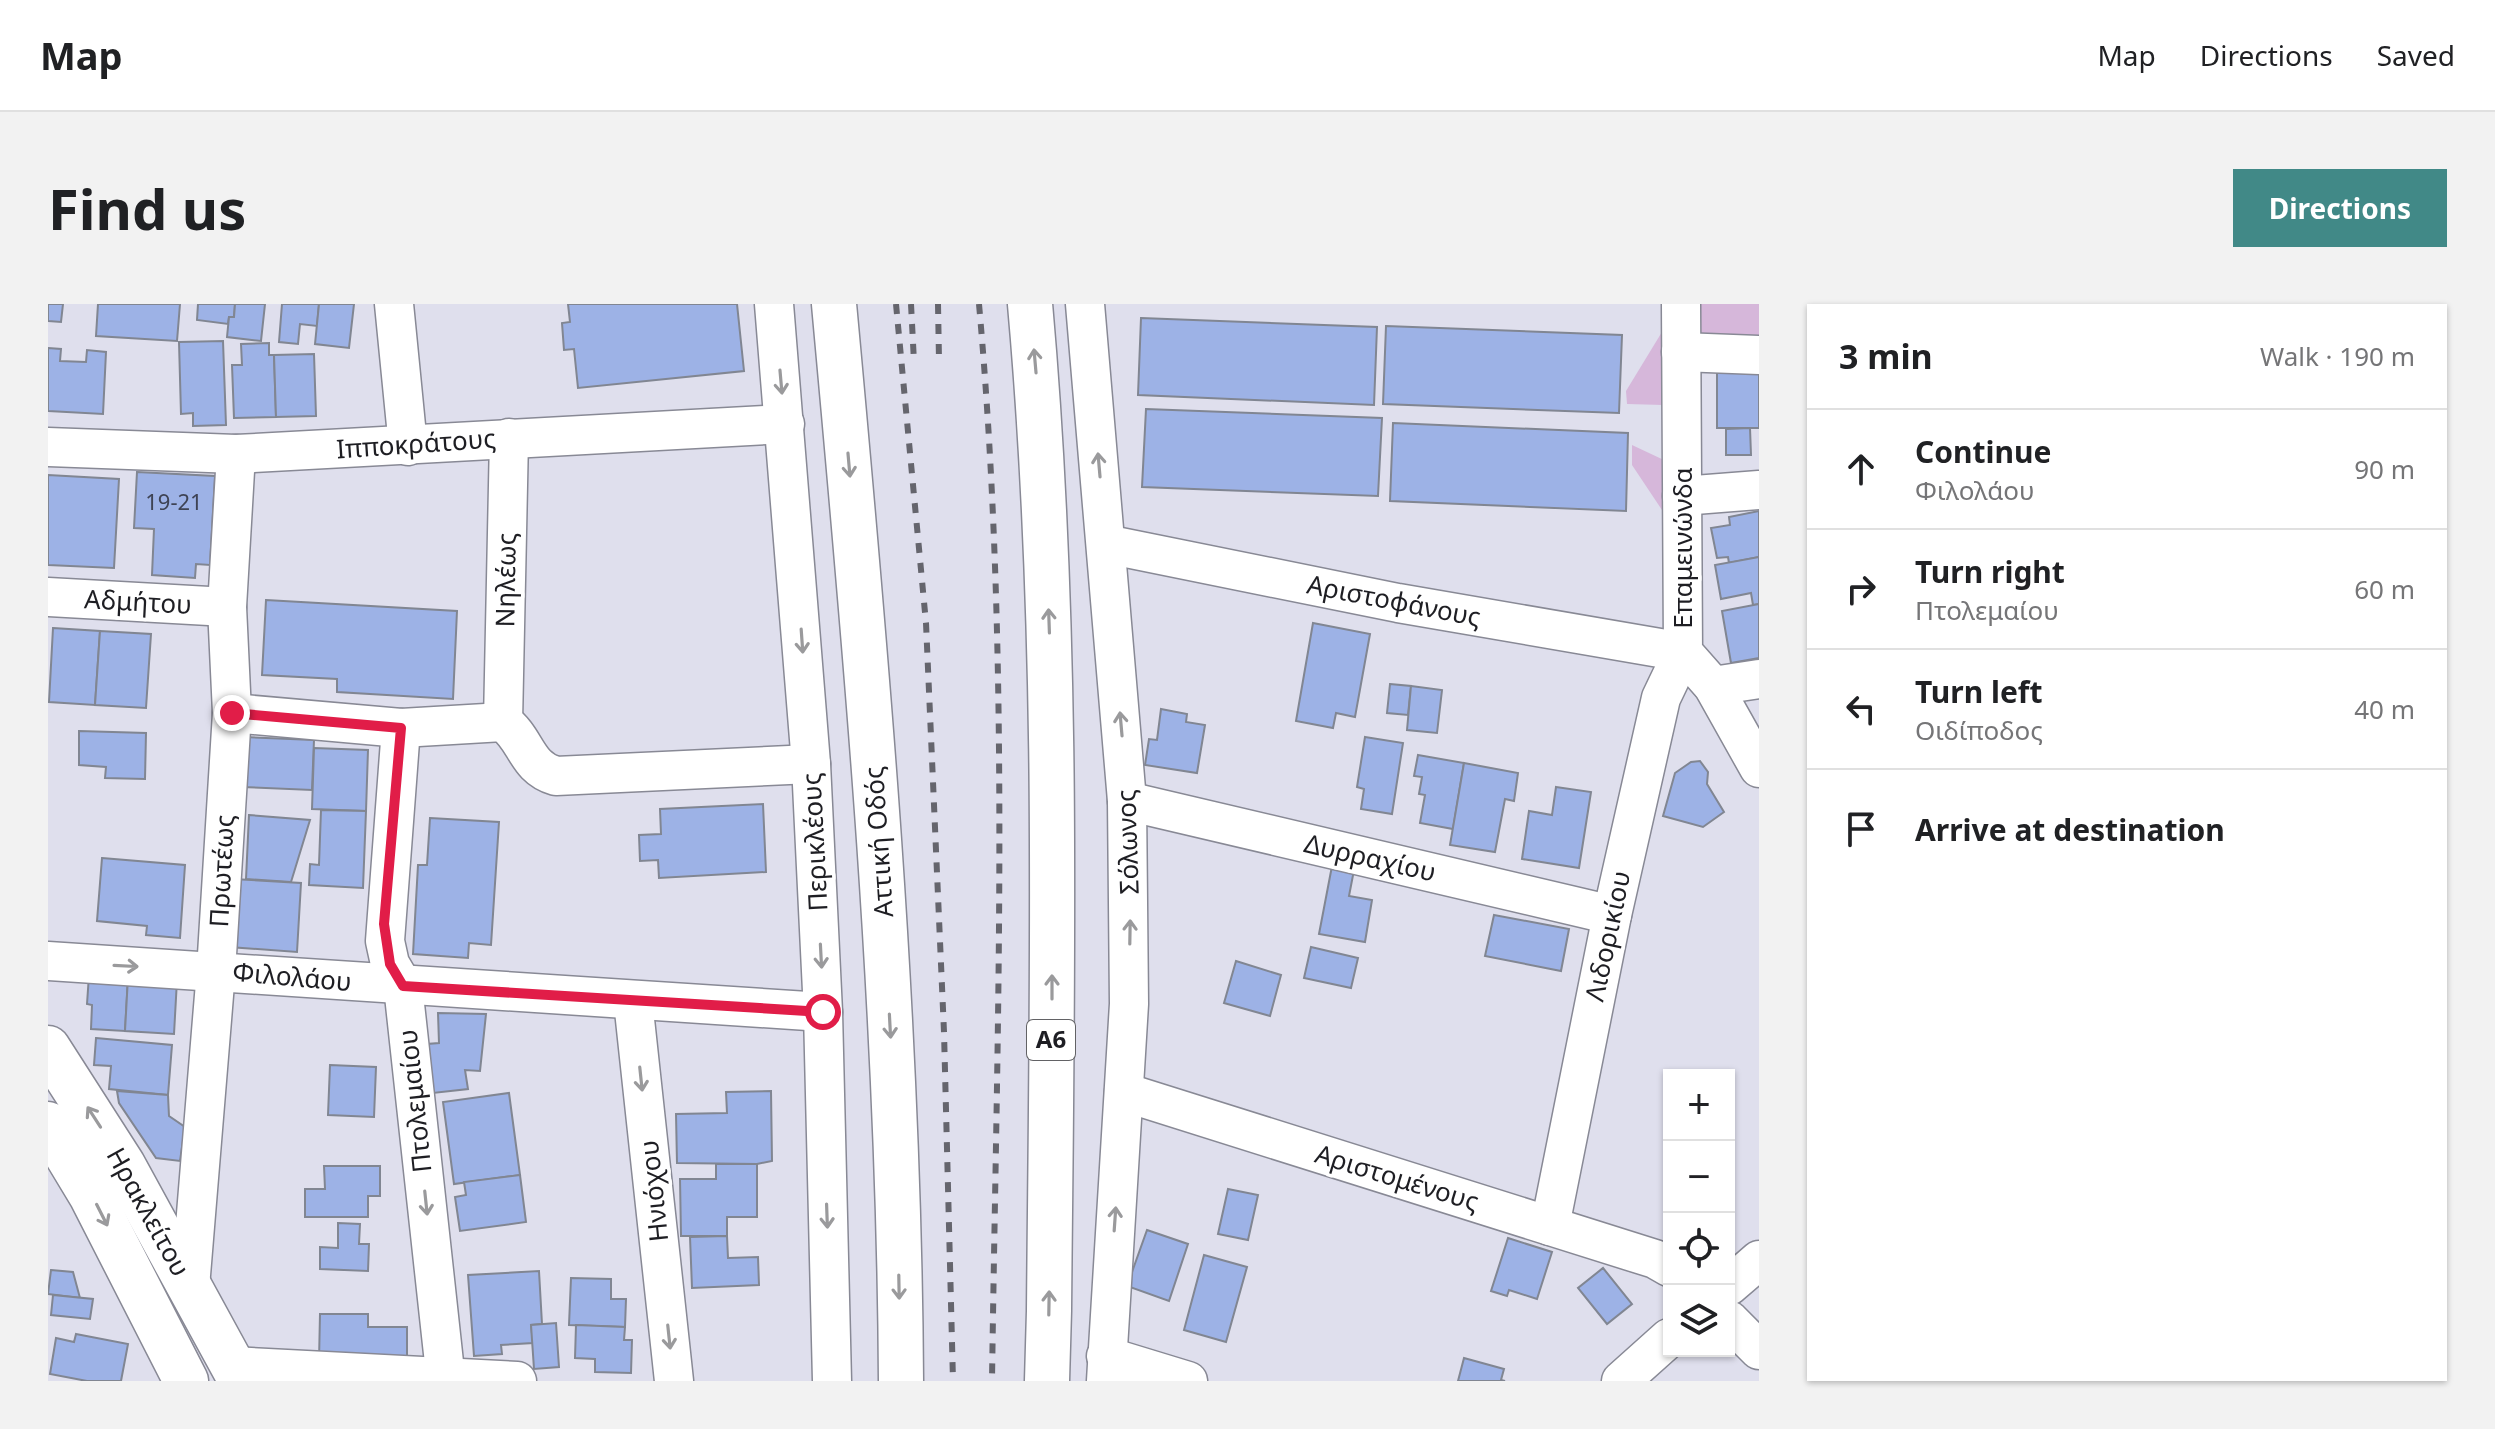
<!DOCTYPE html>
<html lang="en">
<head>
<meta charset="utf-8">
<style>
  :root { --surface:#fff; --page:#f2f2f2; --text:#202124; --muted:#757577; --line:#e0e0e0; --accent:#418987 }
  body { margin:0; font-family:"Noto Sans",sans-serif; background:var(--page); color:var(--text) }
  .controls { position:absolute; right:24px; bottom:24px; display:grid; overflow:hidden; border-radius:0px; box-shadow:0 2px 6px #0004 }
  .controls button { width:72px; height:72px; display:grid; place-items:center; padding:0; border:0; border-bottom:2px solid var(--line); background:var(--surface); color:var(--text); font:40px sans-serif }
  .stop { position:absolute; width:24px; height:24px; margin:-18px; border:6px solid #e11d48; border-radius:50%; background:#fff }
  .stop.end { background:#e11d48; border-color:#fff; box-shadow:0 2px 8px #0008 }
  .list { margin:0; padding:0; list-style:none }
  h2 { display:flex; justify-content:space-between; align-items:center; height:104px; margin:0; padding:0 32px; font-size:34px }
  h2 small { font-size:26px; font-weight:400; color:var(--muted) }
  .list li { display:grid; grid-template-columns:52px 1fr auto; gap:24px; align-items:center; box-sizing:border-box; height:120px; padding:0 32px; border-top:2px solid var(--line) }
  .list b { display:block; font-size:30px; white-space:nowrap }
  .list p { margin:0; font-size:26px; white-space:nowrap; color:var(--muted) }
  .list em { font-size:26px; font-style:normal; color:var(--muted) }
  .icon { flex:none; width:44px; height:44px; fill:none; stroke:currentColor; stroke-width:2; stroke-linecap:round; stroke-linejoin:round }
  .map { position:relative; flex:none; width:1711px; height:1077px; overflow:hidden; border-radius:0px }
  header { display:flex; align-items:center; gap:48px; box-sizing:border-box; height:112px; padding:0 40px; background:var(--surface); border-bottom:2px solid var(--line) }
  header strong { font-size:38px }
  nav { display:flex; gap:44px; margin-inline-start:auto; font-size:28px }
  .intro { display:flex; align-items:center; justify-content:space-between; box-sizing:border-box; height:192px; padding:0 48px }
  h1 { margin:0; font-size:56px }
  .button { padding:20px 36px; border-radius:0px; background:var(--accent); color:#fff; font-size:28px; font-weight:700 }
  main { display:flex; gap:48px; padding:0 48px }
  aside { flex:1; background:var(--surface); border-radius:0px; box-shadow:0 2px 6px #0004 }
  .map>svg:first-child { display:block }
  .green { fill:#d6b7da }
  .building { fill:#9db2e6; stroke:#818692; stroke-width:2 }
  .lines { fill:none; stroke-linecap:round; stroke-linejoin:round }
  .minor-casing { stroke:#888995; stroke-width:41 }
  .major-casing { stroke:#888995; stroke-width:47 }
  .highway-casing { stroke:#888995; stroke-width:47 }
  .minor { stroke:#fff; stroke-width:38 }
  .major { stroke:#fff; stroke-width:44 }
  .highway { stroke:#fff; stroke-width:44 }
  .rail { stroke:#65656d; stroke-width:6; stroke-dasharray:10 10; stroke-linecap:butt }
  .oneway { stroke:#9a9a9c }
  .route { stroke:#e11d48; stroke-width:10 }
  .labels { text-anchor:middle; stroke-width:7; stroke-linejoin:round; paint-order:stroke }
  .number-label { font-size:22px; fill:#3e4354 }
  .shield { fill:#fff; stroke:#626265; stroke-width:2 }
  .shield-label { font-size:24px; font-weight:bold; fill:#1e1e23 }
  .street-label { font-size:26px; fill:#1e1e23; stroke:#fff }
</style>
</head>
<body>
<header>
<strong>Map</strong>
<nav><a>Map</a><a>Directions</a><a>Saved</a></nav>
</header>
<div class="intro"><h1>Find us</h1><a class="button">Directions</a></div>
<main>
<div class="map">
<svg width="1711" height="1077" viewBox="0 0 1711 1077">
  <rect width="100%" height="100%" fill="#dfdfed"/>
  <g class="green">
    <polygon points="1647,0 1711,0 1711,40 1646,40"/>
    <polygon points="1617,23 1615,101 1579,100 1578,87"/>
    <polygon points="1584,141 1618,157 1622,218 1584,161"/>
  </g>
  <g class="building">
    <polygon points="0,0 15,0 13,18 0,17"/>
    <polygon points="50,0 132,0 129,37 48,32"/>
    <polygon points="150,0 187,0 186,13 181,13 180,20 149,16"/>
    <polygon points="187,0 217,0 213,37 179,33 181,13 186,13"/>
    <polygon points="234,0 271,0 269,22 252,20 250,40 231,38"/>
    <polygon points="271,0 306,0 301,44 267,40"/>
    <polygon points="520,0 689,0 696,67 530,84 526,45 516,46 514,19 522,18"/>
    <polygon points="1093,14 1329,23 1326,101 1090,91"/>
    <polygon points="1338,22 1574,31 1571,109 1335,100"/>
    <polygon points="175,37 178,121 145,122 145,109 133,110 131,38"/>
    <polygon points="221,39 221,51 226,51 228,113 186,114 184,61 194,61 193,40"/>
    <polygon points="0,44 13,45 12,57 38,58 39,46 58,48 55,110 0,107"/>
    <polygon points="266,50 268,112 228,113 226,51"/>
    <rect x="1669" y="67" width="42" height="57"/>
    <polygon points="1098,105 1334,114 1330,192 1094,183"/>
    <polygon points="1345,119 1580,129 1578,207 1342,197"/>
    <polygon points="1702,124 1703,151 1678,151 1678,125"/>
    <polygon points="89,168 167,172 162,261 148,260 147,274 104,271 106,225 86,224"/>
    <polygon points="0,171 71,175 66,264 0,261"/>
    <polygon points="1711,207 1711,253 1681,259 1680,253 1669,254 1663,224 1682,221 1681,213"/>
    <polygon points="1711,253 1711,300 1705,301 1703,289 1673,295 1667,261"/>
    <polygon points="218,296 409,307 405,395 289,388 289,375 214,371"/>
    <polygon points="1711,300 1711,354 1683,359 1674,307"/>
    <polygon points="1265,319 1322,330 1307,413 1288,409 1285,424 1248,417"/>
    <polygon points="5,324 52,327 47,401 1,398"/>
    <polygon points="52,327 103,330 98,404 47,401"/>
    <polygon points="1342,380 1363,382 1360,411 1339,409"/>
    <polygon points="1363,382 1394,386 1389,429 1359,426"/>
    <polygon points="1113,405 1139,410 1138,418 1157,421 1149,469 1097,461 1101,435 1109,436"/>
    <polygon points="31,427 98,429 97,475 57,474 58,463 31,461"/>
    <polygon points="196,433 266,436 264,486 194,483"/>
    <polygon points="1317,433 1355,439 1344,510 1313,505 1316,485 1309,483"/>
    <polygon points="266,444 320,446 318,507 264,505"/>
    <polygon points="1370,451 1416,459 1405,525 1372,519 1377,491 1371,490 1374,473 1366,472"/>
    <polygon points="1652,457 1660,468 1659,480 1676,508 1655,523 1615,512 1627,469 1643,458"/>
    <polygon points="1416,459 1470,469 1466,497 1457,495 1447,548 1402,541"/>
    <polygon points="1508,483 1543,488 1531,564 1474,555 1481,507 1504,511"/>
    <polygon points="715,500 718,568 611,574 610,556 592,557 591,531 613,530 612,505"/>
    <polygon points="273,506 318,507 315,584 261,581 262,560 271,561"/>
    <polygon points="201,511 262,516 243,578 198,575"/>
    <polygon points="382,514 451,518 443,641 421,639 420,654 365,650 370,561 379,561"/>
    <polygon points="54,554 137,561 132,634 98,631 99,622 49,617"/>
    <polygon points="1284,562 1306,566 1301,592 1324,596 1317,638 1271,630"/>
    <polygon points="185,575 253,579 249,648 181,643"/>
    <polygon points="1446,611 1521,625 1513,667 1437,652"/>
    <polygon points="1263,643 1310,654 1303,684 1256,674"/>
    <polygon points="1188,657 1233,671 1222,712 1176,699"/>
    <polygon points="41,671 80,673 77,727 43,725 44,701 39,700"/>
    <polygon points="80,673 129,676 126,730 77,727"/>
    <polygon points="390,709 438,710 432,767 417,766 420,785 385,789 379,740 391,739"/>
    <polygon points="48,734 124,741 120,791 61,785 63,762 46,761"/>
    <polygon points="282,761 328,763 326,813 280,811"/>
    <polygon points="69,787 120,791 121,812 137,823 132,857 108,854 71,799"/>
    <polygon points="723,787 724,857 709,860 629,859 628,810 679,809 678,788"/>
    <polygon points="461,789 472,871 406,880 395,798"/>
    <polygon points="668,860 709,860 709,913 679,913 679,932 633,932 632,875 668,875"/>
    <polygon points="276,862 332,862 332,892 320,892 320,913 257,913 257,885 277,885"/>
    <polygon points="472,871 478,918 412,927 407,893 418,891 416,878"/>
    <polygon points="1180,885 1210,891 1200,936 1170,930"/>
    <polygon points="290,919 312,920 311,940 321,940 320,967 272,965 272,943 290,944"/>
    <polygon points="1099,926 1140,940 1121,997 1079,982"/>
    <polygon points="679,932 680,954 710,953 711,981 644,984 642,933"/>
    <polygon points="1460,934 1504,948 1489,995 1461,986 1459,992 1443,987"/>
    <polygon points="1156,951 1199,963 1178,1038 1136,1026"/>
    <polygon points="1555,964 1584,1000 1559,1020 1530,984"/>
    <polygon points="3,966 25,968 32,994 0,990"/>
    <polygon points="491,967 494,1020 483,1021 485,1039 453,1041 454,1050 426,1052 420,971"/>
    <polygon points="523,974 563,975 563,995 578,995 577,1023 521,1021"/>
    <polygon points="5,991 45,995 42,1015 3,1011"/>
    <polygon points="272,1010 320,1010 320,1023 359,1023 359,1059 271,1057"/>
    <polygon points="508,1019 511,1063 486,1065 483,1021"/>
    <polygon points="528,1021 577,1023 576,1036 584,1036 583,1069 547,1068 547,1055 527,1054"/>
    <polygon points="28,1030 80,1040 73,1077 39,1077 2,1070 8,1034 26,1038"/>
    <polygon points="1416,1054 1456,1065 1453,1076 1457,1077 1410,1077"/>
  </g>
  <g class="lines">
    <g class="minor-casing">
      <g id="minor">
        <polyline points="346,0 360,142"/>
        <polyline points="726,0 763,460 775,708 784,1077"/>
        <polyline points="1037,0 1079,497 1081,700 1058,1077"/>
        <polyline points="1633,0 1635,348 1665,382 1711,464"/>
        <polyline points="1633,48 1711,51"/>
        <polyline points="0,143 188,150 737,120"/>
        <polyline points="1634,192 1711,186"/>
        <polyline points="1058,240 1350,299 1635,348"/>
        <polyline points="0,293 179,303"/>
        <polyline points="1665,382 1711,375"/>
        <polyline points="184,409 353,424 455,418"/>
        <path d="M455,418C479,435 477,463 508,472L763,460"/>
        <polyline points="455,418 461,134"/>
        <polyline points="353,424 337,637 342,660 355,682 398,1077"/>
        <polyline points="1079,497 1564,611"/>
        <polyline points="0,657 775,708"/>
        <polyline points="585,697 626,1077"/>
        <polyline points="1076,788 1607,955 1621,963"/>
        <polyline points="1502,922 1564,611 1613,394 1635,348"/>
        <polyline points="1681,982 1711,956"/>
        <polyline points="142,983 168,667 184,409 179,303 188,150"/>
        <polyline points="1681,1016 1711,1046"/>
        <polyline points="1058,1052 1140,1077"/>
        <polyline points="184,1062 469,1077"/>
        <polyline points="1573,1077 1621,1034"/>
      </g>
    </g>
    <g class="major-casing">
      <g id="major">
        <polyline points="0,744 75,861 193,1077"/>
        <polyline points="0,820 43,891 138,1077"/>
      </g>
    </g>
    <g class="highway-casing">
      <g id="highway">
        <path d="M786,0C819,358 851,717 853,1077"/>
        <path d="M982,0C1012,335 1004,671 1001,1007L999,1077"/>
      </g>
    </g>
    <use href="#minor" class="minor"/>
    <use href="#major" class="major"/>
    <use href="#highway" class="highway"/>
    <g class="rail">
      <polyline points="848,0 878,319 896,728 905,1077"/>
      <polyline points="863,0 866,58"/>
      <polyline points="890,0 891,56"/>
      <path d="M931,0C963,358 949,718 944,1077"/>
    </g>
  </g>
  <defs><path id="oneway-shaft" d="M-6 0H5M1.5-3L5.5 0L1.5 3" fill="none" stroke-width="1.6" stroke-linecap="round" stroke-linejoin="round" transform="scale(2)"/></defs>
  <g class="oneway">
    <use href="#oneway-shaft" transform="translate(987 57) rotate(-95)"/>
    <use href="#oneway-shaft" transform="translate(733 78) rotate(85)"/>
    <use href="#oneway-shaft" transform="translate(801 161) rotate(85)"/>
    <use href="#oneway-shaft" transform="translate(1051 161) rotate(-95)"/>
    <use href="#oneway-shaft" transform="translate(1001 317) rotate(-92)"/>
    <use href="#oneway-shaft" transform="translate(754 337) rotate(86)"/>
    <use href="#oneway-shaft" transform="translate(1073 420) rotate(-95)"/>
    <use href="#oneway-shaft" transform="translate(1082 628) rotate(-89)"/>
    <use href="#oneway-shaft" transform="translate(773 652) rotate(87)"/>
    <use href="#oneway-shaft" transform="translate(78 662) rotate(3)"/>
    <use href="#oneway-shaft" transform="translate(1004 683) rotate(-90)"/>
    <use href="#oneway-shaft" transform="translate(842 722) rotate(87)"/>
    <use href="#oneway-shaft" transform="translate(593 775) rotate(84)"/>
    <use href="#oneway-shaft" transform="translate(46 813) rotate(-123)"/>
    <use href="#oneway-shaft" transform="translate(378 899) rotate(84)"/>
    <use href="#oneway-shaft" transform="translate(54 911) rotate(63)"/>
    <use href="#oneway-shaft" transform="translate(779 912) rotate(88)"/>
    <use href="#oneway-shaft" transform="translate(1067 915) rotate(-86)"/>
    <use href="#oneway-shaft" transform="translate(851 983) rotate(89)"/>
    <use href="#oneway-shaft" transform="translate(1001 999) rotate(-89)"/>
    <use href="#oneway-shaft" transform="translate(621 1033) rotate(84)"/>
  </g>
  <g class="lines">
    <polyline class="route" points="184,409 353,424 336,620 342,660 355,682 775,708"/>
  </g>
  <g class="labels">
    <g class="number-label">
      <text x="126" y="206">19-21</text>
    </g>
    <rect class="shield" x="979" y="716" width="48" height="40" rx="6"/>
    <g class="shield-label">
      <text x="1003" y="744">Α6</text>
    </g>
    <g class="street-label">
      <text transform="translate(368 140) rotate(-4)" y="9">Ιπποκράτους</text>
      <text transform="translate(1635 244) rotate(-90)" y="9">Επαμεινώνδα</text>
      <text transform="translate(458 276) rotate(-89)" y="9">Νηλέως</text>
      <text transform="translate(1346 297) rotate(11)" y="9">Αριστοφάνους</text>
      <text transform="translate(90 298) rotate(3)" y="9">Αδμήτου</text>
      <text transform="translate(767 538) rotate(-93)" y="9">Περικλέους</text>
      <text transform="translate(831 538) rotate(-94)" y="9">Αττική Οδός</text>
      <text transform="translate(1080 538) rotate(-92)" y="9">Σόλωνος</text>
      <text transform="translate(1322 554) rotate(13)" y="9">Δυρραχίου</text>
      <text transform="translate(174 567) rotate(-87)" y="9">Πρωτέως</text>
      <text transform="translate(1560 632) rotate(-78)" y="9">Λιδορικίου</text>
      <text transform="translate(244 673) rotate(5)" y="9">Φιλολάου</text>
      <text transform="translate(367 797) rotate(-96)" y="9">Πτολεμαίου</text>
      <text transform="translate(1349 874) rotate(17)" y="9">Αριστομένους</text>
      <text transform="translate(606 887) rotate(-96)" y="9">Ηνιόχου</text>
      <text transform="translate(100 908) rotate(61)" y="9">Ηρακλείτου</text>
    </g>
  </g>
</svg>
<div class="controls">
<button>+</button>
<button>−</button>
<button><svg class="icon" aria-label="locate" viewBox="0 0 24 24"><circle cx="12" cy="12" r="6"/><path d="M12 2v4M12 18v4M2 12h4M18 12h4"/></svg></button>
<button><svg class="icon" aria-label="layers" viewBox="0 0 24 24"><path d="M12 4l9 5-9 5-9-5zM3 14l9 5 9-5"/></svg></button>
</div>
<div class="stop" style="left:775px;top:708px"></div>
<div class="stop end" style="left:184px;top:409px"></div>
</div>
<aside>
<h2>3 min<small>Walk · 190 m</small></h2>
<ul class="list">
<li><svg class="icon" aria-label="ahead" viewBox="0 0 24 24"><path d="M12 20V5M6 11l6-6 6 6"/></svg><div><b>Continue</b><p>Φιλολάου</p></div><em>90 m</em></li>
<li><svg class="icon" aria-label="right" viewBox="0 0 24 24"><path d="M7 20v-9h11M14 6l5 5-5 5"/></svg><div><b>Turn right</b><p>Πτολεμαίου</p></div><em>60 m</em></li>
<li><svg class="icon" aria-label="left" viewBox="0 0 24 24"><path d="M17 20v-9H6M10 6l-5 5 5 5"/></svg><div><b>Turn left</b><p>Οιδίποδος</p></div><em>40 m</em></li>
<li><svg class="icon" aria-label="arrive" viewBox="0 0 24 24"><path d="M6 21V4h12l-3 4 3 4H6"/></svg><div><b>Arrive at destination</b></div></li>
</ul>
</aside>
</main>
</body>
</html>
